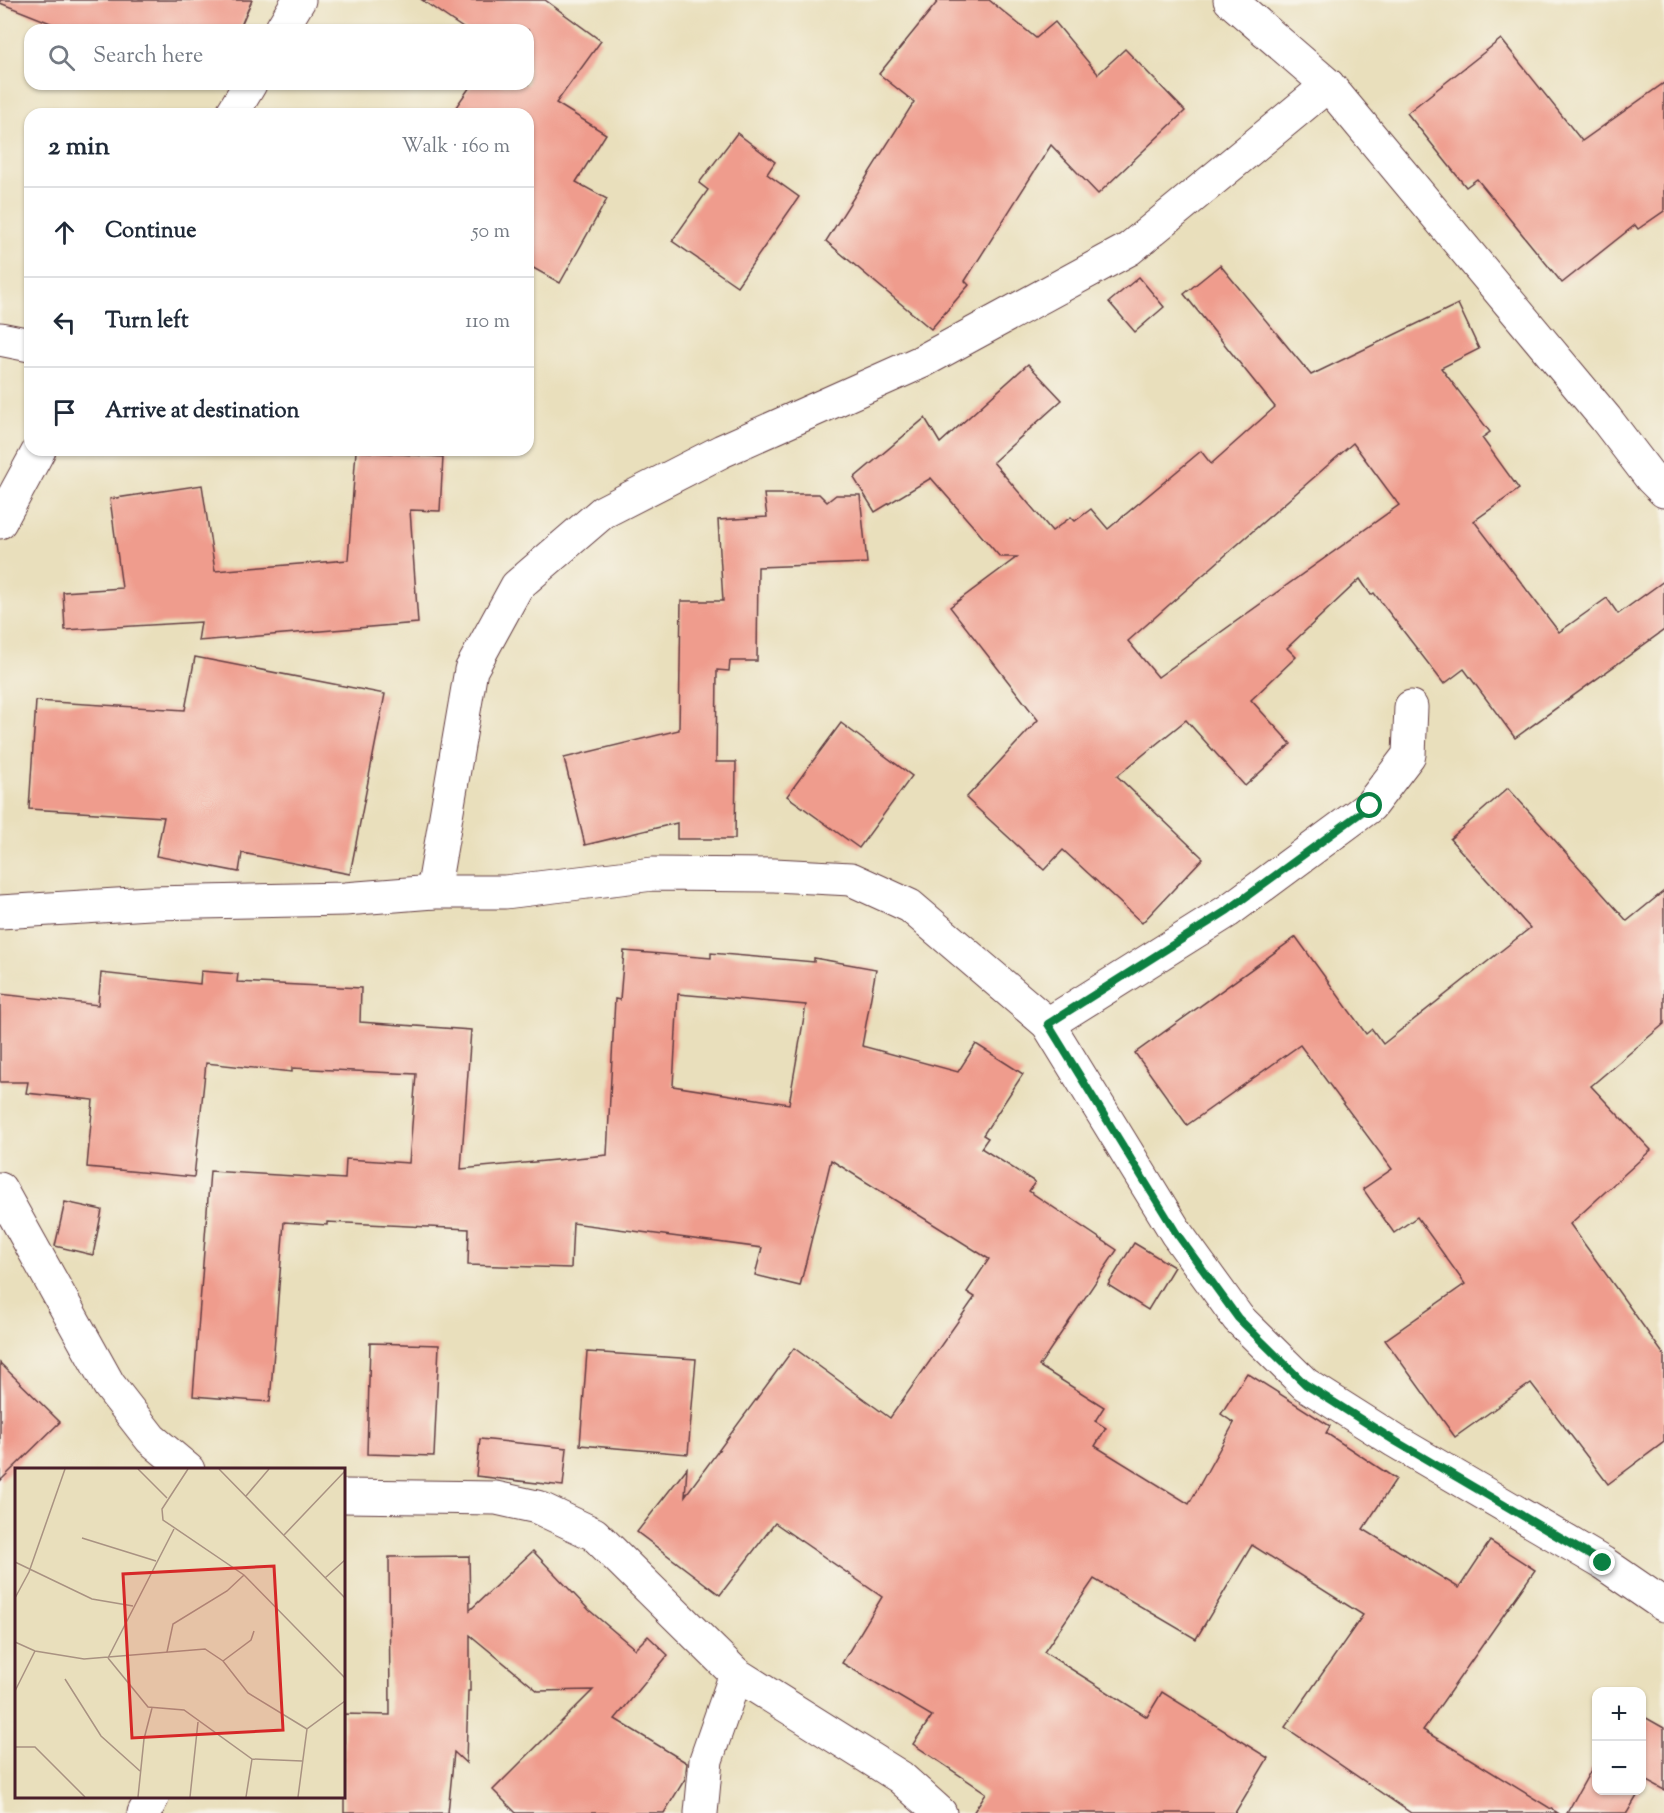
<!DOCTYPE html>
<html lang="en">
<head>
<meta charset="utf-8">
<style>
  :root { --surface:#fff; --page:#f6f6f7; --text:#1f2937; --muted:#747a83; --line:#e0e1e3 }
  body { margin:0; font-family:"Sorts Mill Goudy",serif; background:var(--page); color:var(--text) }
  .controls { position:absolute; right:18px; bottom:18px; display:grid; overflow:hidden; border-radius:12px; box-shadow:0 2px 4px #0004 }
  .controls button { width:54px; height:54px; display:grid; place-items:center; padding:0; border:0; border-bottom:2px solid var(--line); background:var(--surface); color:var(--text); font:30px sans-serif }
  .stop { position:absolute; width:18px; height:18px; margin:-14px; border:4px solid #0b8043; border-radius:50%; background:#fff }
  .stop.end { background:#0b8043; border-color:#fff; box-shadow:0 2px 6px #0008 }
  .list { margin:0; padding:0; list-style:none }
  h2 { display:flex; justify-content:space-between; align-items:center; height:78px; margin:0; padding:0 24px; font-size:26px }
  h2 small { font-size:20px; font-weight:400; color:var(--muted) }
  .list li { display:grid; grid-template-columns:39px 1fr auto; gap:18px; align-items:center; box-sizing:border-box; height:90px; padding:0 24px; border-top:2px solid var(--line) }
  .list b { display:block; font-size:22px; white-space:nowrap }
  .list em { font-size:20px; font-style:normal; color:var(--muted) }
  .icon { flex:none; width:33px; height:33px; fill:none; stroke:currentColor; stroke-width:2; stroke-linecap:round; stroke-linejoin:round }
  .map { position:relative; flex:none; width:1664px; height:1813px; overflow:hidden }
  .search { position:absolute; background:var(--surface); box-shadow:0 2px 4px #0004; left:24px; top:24px; width:510px; height:66px; display:flex; align-items:center; gap:15px; box-sizing:border-box; padding:0 21px; border-radius:18px; color:var(--muted); font-size:22px }
  .panel { position:absolute; background:var(--surface); box-shadow:0 2px 4px #0004; left:24px; top:108px; width:510px; height:348px; border-radius:18px }
  .map>svg:first-child { display:block }
  .building { fill:#ef9c8d; fill-rule:evenodd }
  .lines { fill:none; stroke-linecap:round; stroke-linejoin:round }
  .minor-casing { stroke:#623c41; stroke-width:35 }
  .minor { stroke:#fff; stroke-width:33 }
  .route { stroke:#0b8043; stroke-width:8 }
  .inset-road { fill:none; stroke:#a99282; stroke-width:1.5 }
  .view { fill:#d62828; fill-opacity:0.15; stroke:#d62828; stroke-width:3 }
  .inset-edge { fill:none; stroke:#4a1f2b; stroke-width:3 }
</style>
</head>
<body>
<div class="map">
<svg width="1664" height="1813" viewBox="0 0 1664 1813">
  <rect width="100%" height="100%" fill="#f7f3e8"/>
  <filter id="ink" filterUnits="userSpaceOnUse"><feTurbulence type="fractalNoise" baseFrequency=".0167" numOctaves="2"/><feDisplacementMap in="SourceGraphic" scale="12" xChannelSelector="R" yChannelSelector="G"/><feConvolveMatrix kernelMatrix="1 2 1 2 8 2 1 2 1" color-interpolation-filters="sRGB"/></filter>
  <filter id="wash" filterUnits="userSpaceOnUse"><feTurbulence type="fractalNoise" baseFrequency=".008" numOctaves="4" result="noise"/><feDisplacementMap in="SourceGraphic" scale="24" xChannelSelector="R" yChannelSelector="G"/><feGaussianBlur stdDeviation="1.35" result="paint"/><feColorMatrix in="noise" values="0 0 0 0 0 0 0 0 0 0 0 0 0 0 0 0 0 1.4 0 .05"/><feComposite in="paint" operator="in"/></filter>
  <g filter="url(#wash)">
    <rect width="100%" height="100%" fill="#e9dfbc"/>
    <g id="blocks">
      <g class="building">
        <polygon points="0,0 252,0 239,30 68,30 0,3"/>
        <polygon points="422,0 545,0 601,41 556,103 606,134 576,182 607,199 560,283 528,265 528,114 451,114 472,84 528,84 528,30 466,30"/>
        <polygon points="939,0 989,0 1036,38 1055,22 1098,74 1125,49 1185,111 1098,194 1051,145 965,281 969,285 931,329 826,241 914,102 879,74"/>
        <polygon points="1501,39 1582,141 1664,83 1664,211 1638,229 1635,225 1562,283 1477,179 1466,187 1407,113"/>
        <polygon points="737,133 775,162 767,174 799,197 737,286 672,241 708,190 699,183"/>
        <path d="M1220,265L1311,375L1458,304L1479,349L1441,368L1490,432L1482,438L1519,489L1474,521L1559,632L1607,598L1618,614L1664,581V630L1515,738L1464,669L1444,684L1374,593L1371,595L1360,579L1287,648L1296,657L1251,700L1291,744L1245,786L1186,720L1117,776L1203,858L1142,923L1063,850L1044,870L966,798L1038,720L950,607L1017,557H1000L931,478L875,512L854,478L925,418L940,443L1028,364L1062,400L993,462L1052,531L1071,517L1075,521L1091,509L1108,529L1201,451L1211,464L1275,407L1184,294ZM1353,443L1399,505L1158,677L1128,641Z"/>
        <polygon points="1139,277 1164,307 1135,332 1109,302"/>
        <polygon points="356,451 443,457 440,511 410,510 418,623 198,641 201,622 65,630 63,592 122,588 110,499 202,485 215,571 348,560"/>
        <polygon points="764,494 819,494 827,502 836,495 860,495 867,563 758,567 757,661 730,661 729,671 717,670 716,762 736,762 735,839 677,839 677,823 585,845 564,758 679,730 681,601 723,601 718,520 767,517"/>
        <polygon points="195,657 385,694 350,874 242,853 239,872 156,856 164,817 29,809 36,701 185,710"/>
        <polygon points="841,723 912,776 859,848 787,796"/>
        <polygon points="1508,788 1627,921 1664,891 1664,1024 1591,1086 1651,1150 1570,1224 1664,1355 1664,1442 1608,1484 1531,1383 1455,1437 1385,1340 1465,1284 1417,1217 1394,1233 1363,1189 1392,1169 1300,1045 1187,1125 1135,1053 1296,937 1366,1034 1372,1029 1383,1044 1530,928 1450,839"/>
        <path d="M624,951L711,958V953L814,962V958L876,969L862,1046L958,1072L976,1044L1023,1074L983,1135L988,1138L981,1148L1035,1182L1029,1191L1117,1250L1039,1366L1104,1407L1095,1421L1106,1428L1095,1446L1189,1504L1234,1423L1221,1414L1247,1373L1330,1426L1326,1433L1396,1479L1363,1529L1459,1588L1490,1541L1535,1570L1423,1730L1558,1813H1411L1285,1727L1363,1615L1252,1545L1196,1639L1094,1579L1044,1652L1147,1717L1162,1692L1268,1758L1235,1813H973L986,1793L913,1744L932,1716L842,1663L882,1597L775,1523L720,1595L637,1532L687,1468L685,1496L794,1348L890,1418L975,1297L967,1292L989,1259L831,1160L800,1286L755,1275L762,1248L573,1223L571,1268L468,1265L469,1229L327,1222V1225L284,1222L270,1402L193,1396L210,1171L345,1179L346,1159L409,1163L416,1074L292,1068V1072L206,1063L194,1177L87,1167L93,1100L26,1093L28,1082H0V994L98,1005L101,973L200,984L201,971L238,974L237,982L361,988L360,1022L471,1030L461,1169L607,1155L615,999L620,1000ZM678,994L806,1005L789,1104L673,1086Z"/>
        <polygon points="65,1202 102,1210 93,1255 55,1246"/>
        <polygon points="1134,1243 1174,1267 1148,1310 1108,1285"/>
        <polygon points="370,1343 439,1345 434,1456 367,1454"/>
        <polygon points="587,1352 696,1359 688,1454 580,1445"/>
        <polygon points="0,1363 60,1422 0,1481"/>
        <polygon points="480,1439 567,1448 563,1486 476,1476"/>
        <polygon points="533,1551 589,1610 635,1649 648,1636 668,1655 615,1719 687,1763 685,1779 664,1813 516,1813 493,1790 593,1690 538,1691 470,1635 470,1691 468,1691 466,1763 454,1752 448,1813 344,1813 344,1714 390,1715 389,1557 469,1556 470,1610"/>
        <polygon points="1641,1715 1664,1728 1664,1790 1646,1780 1641,1788"/>
        <polygon points="1596,1761 1596,1791 1640,1791 1627,1813 1567,1813"/>
      </g>
    </g>
  </g>
  <g filter="url(#ink)">
    <use href="#blocks" fill-opacity="0" stroke="#623c41" stroke-width="1.5"/>
    <g class="lines">
      <g class="minor-casing">
        <g id="minor">
          <polyline points="1230,0 1328,85 1606,419 1651,478 1664,491"/>
          <polyline points="281,30 299,0"/>
          <polyline points="232,114 250,84"/>
          <polyline points="0,339 30,345"/>
          <polyline points="0,522 39,450"/>
          <polyline points="433,892 471,670 517,586 603,512 722,451 921,362 1129,249 1328,85"/>
          <polyline points="0,912 150,903 345,899 433,892 505,892 653,874 774,875 851,879 910,906 1048,1024 1177,1234 1238,1318 1305,1384 1395,1441 1603,1563 1664,1605"/>
          <polyline points="1048,1024 1228,911 1370,806 1409,755 1411,707"/>
          <polyline points="0,1189 109,1385 151,1439 188,1470"/>
          <polyline points="344,1496 496,1498 537,1507 594,1534 736,1674 900,1777 940,1813"/>
          <polyline points="144,1813 153,1796"/>
          <polyline points="701,1813 706,1760 736,1674"/>
        </g>
      </g>
      <use href="#minor" class="minor"/>
    </g>
  </g>
  <g class="lines" filter="url(#ink)">
    <polyline class="route" points="1370,806 1228,910 1048,1024 1177,1234 1238,1318 1305,1384 1395,1441 1603,1563"/>
  </g>
  <g transform="translate(15 1468)">
    <rect width="330" height="330" fill="#e9dfbc"/>
    <path class="inset-road" d="M123,1L152,30M173,1L147,41L148,52L229,107L330,210M204,1L330,130M231,28L254,1M269,67L330,3M67,70L141,93M0,94L77,131L118,138M310,110L330,92M0,130L14,104L50,1M0,174L20,183L69,191L190,181L208,193L233,225L292,261M152,184L158,156L212,123L229,107M93,190L133,239L169,242L237,291L287,293M93,190L159,61M208,193L236,172L239,163M50,211L86,268L125,303M0,223L20,183M0,279H20L70,329M123,329L129,271L137,240M175,329L183,254M231,329L237,291M283,329L292,261L330,233"/>
    <path class="view" d="M259,98L268,262L117,270L108,106Z"/>
    <rect width="330" height="330" class="inset-edge"/>
  </g>
</svg>
<div class="controls">
<button>+</button>
<button>−</button>
</div>
<div class="stop" style="left:1370px;top:806px"></div>
<div class="stop end" style="left:1603px;top:1563px"></div>
<div class="search"><svg class="icon" aria-label="search" viewBox="0 0 24 24"><circle cx="10" cy="10" r="6"/><path d="M15 15l6 6"/></svg>Search here</div>
<section class="panel">
<h2>2 min<small>Walk · 160 m</small></h2>
<ul class="list">
<li><svg class="icon" aria-label="ahead" viewBox="0 0 24 24"><path d="M12 20V5M6 11l6-6 6 6"/></svg><div><b>Continue</b></div><em>50 m</em></li>
<li><svg class="icon" aria-label="left" viewBox="0 0 24 24"><path d="M17 20v-9H6M10 6l-5 5 5 5"/></svg><div><b>Turn left</b></div><em>110 m</em></li>
<li><svg class="icon" aria-label="arrive" viewBox="0 0 24 24"><path d="M6 21V4h12l-3 4 3 4H6"/></svg><div><b>Arrive at destination</b></div></li>
</ul>
</section>
</div>
</body>
</html>
